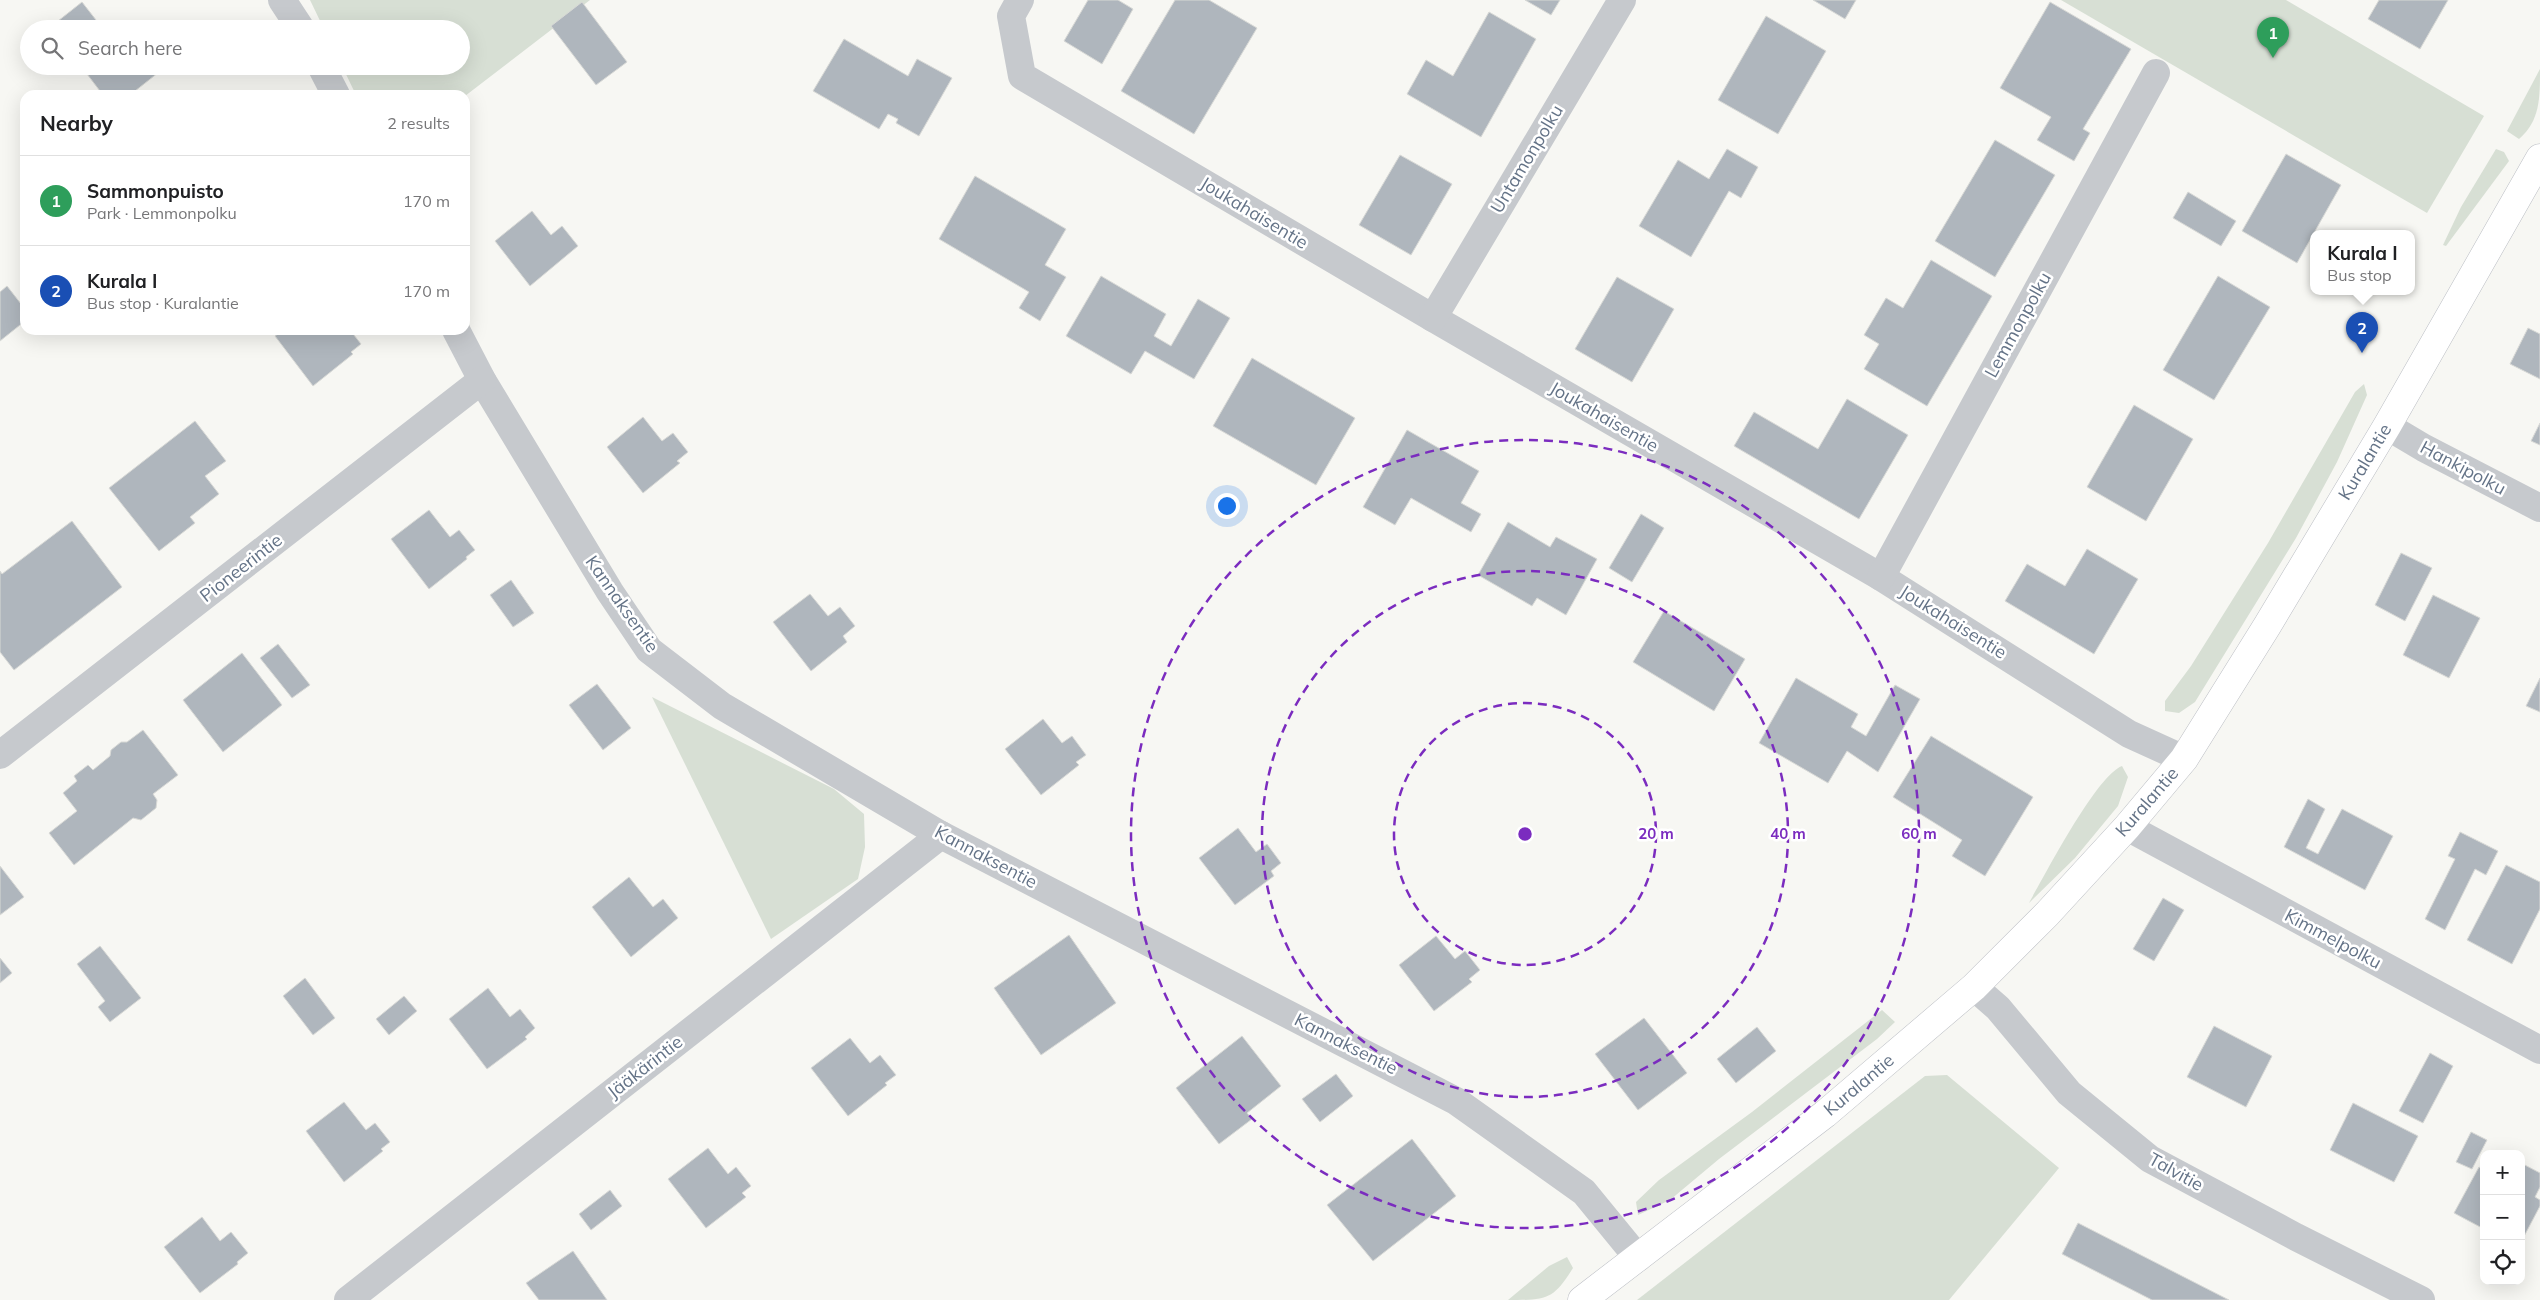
<!DOCTYPE html>
<html lang="en">
<head>
<meta charset="utf-8">
<style>
  :root { --surface:#fff; --page:#f2f2f2; --text:#202124; --muted:#757577; --line:#e0e0e0; --accent:#ef651b }
  body { margin:0; font-family:Mulish,sans-serif; background:var(--page); color:var(--text) }
  .controls { position:absolute; right:15px; bottom:15px; display:grid; overflow:hidden; border-radius:10px; box-shadow:0 5px 20px #0002 }
  .controls button { width:45px; height:45px; display:grid; place-items:center; padding:0; border:0; border-bottom:1px solid var(--line); background:var(--surface); color:var(--text); font:25px sans-serif }
  .you { position:absolute; left:1226px; top:505px; width:18px; height:18px; margin:-12px; border:4px solid #fff; border-radius:50%; background:#1a73e8; box-shadow:0 0 0 8px #1a73e833 }
  .badge { display:grid; place-items:center; width:32px; height:32px; border-radius:50%; background:var(--accent); color:#fff; font-size:16px; font-weight:700 }
  .pin { position:absolute; translate:-50% -41px; filter:drop-shadow(0 1px 2px #0008) }
  .pin::after { content:''; position:absolute; top:26px; width:18px; height:15px; background:inherit; clip-path:polygon(0 0,100% 0,50% 100%) }
  .popup { position:absolute; left:2310px; top:230px; width:105px; height:65px; box-sizing:border-box; display:grid; place-content:center; border-radius:10px; background:var(--surface); filter:drop-shadow(0 1px 4px #0005); font-size:16px; white-space:nowrap; color:var(--muted) }
  .popup b { font-size:19px; color:var(--text) }
  .popup::after { content:''; position:absolute; left:50%; top:100%; margin-left:-10px; border:10px solid transparent; border-top-color:var(--surface) }
  .list { margin:0; padding:0; list-style:none }
  h2 { display:flex; justify-content:space-between; align-items:center; height:65px; margin:0; padding:0 20px; font-size:21px }
  h2 small { font-size:16px; font-weight:400; color:var(--muted) }
  .list li { display:grid; grid-template-columns:32px 1fr auto; gap:15px; align-items:center; box-sizing:border-box; height:90px; padding:0 20px; border-top:1px solid var(--line) }
  .list b { display:block; font-size:19px; white-space:nowrap }
  .list p { margin:0; font-size:16px; white-space:nowrap; color:var(--muted) }
  .list em { font-size:16px; font-style:normal; color:var(--muted) }
  .icon { flex:none; width:28px; height:28px; fill:none; stroke:currentColor; stroke-width:2; stroke-linecap:round; stroke-linejoin:round }
  .map { position:relative; flex:none; width:2540px; height:1300px; overflow:hidden }
  .search { position:absolute; background:var(--surface); box-shadow:0 5px 20px #0002; left:20px; top:20px; width:450px; height:55px; display:flex; align-items:center; gap:12px; box-sizing:border-box; padding:0 18px; border-radius:28px; color:var(--muted); font-size:19px }
  .panel { position:absolute; background:var(--surface); box-shadow:0 5px 20px #0002; left:20px; top:90px; width:450px; height:245px; border-radius:15px }
  .map>svg:first-child { display:block }
  .green { fill:#d7dfd4 }
  .building { fill:#afb6bd; stroke:#d8d9d6 }
  .lines { fill:none; stroke-linecap:round; stroke-linejoin:round }
  .secondary-casing { stroke:#bbbec4; stroke-width:29 }
  .street { stroke:#c6c9cd; stroke-width:28 }
  .secondary { stroke:#fff; stroke-width:28 }
  .ring { fill:none; stroke:#7b2cbf; stroke-width:2.5; stroke-dasharray:9 6 }
  .labels { text-anchor:middle; stroke-width:5; stroke-linejoin:round; paint-order:stroke }
  .street-label { font-size:18px; fill:#647387; stroke:#fff }
  .centre { fill:#7b2cbf; stroke:#fff; stroke-width:2.5 }
  .ring-label { font-size:15px; text-anchor:middle; font-weight:bold; fill:#7b2cbf; stroke:#fff; stroke-width:5; stroke-linejoin:round; paint-order:stroke }
</style>
</head>
<body>
<div class="map">
<svg width="2540" height="1300" viewBox="0 0 2540 1300">
  <rect width="100%" height="100%" fill="#f7f7f3"/>
  <g class="green">
    <polygon points="310,0 590,0 465,96 356,95 342,66 461,66 461,29 324,29"/>
    <polygon points="2061,0 2286,0 2484,116 2427,213"/>
    <path d="M2540,69C2540,98 2540,121 2519,139L2507,131Z"/>
    <polygon points="2496,149 2504,152 2509,161 2446,246 2443,245 2461,207"/>
    <polygon points="2364,384 2367,395 2337,462 2296,538 2195,702 2179,713 2165,711 2165,701 2191,666 2268,543 2355,392"/>
    <polygon points="652,697 834,789 864,814 865,847 858,879 771,939"/>
    <path d="M2122,766L2128,777L2118,806L2075,858L2029,903C2045,875 2096,776 2122,766Z"/>
    <polygon points="1882,1010 1895,1022 1877,1039 1719,1159 1670,1200 1638,1215 1636,1202 1659,1180 1752,1112"/>
    <polygon points="1947,1075 2059,1168 1949,1300 1637,1300 1925,1076"/>
    <path d="M1567,1257L1573,1268C1553,1300 1547,1300 1508,1300L1549,1266Z"/>
  </g>
  <g class="building">
    <polygon points="1088,0 1118,0 1133,9 1102,64 1064,41"/>
    <polygon points="1175,0 1209,0 1257,28 1194,134 1121,91"/>
    <polygon points="1525,0 1560,0 1551,15"/>
    <polygon points="1813,0 1856,0 1845,19"/>
    <polygon points="2379,0 2448,0 2420,49 2368,19"/>
    <polygon points="82,2 103,29 48,29"/>
    <polygon points="582,2 627,62 596,85 551,26"/>
    <polygon points="2050,2 2131,49 2083,129 2090,133 2074,161 2037,140 2051,117 2000,88"/>
    <polygon points="1489,12 1536,39 1481,137 1407,94 1426,60 1453,76"/>
    <polygon points="1766,16 1826,51 1778,134 1718,100"/>
    <polygon points="844,39 908,76 917,59 952,78 919,136 896,123 898,119 888,114 879,129 813,91"/>
    <polygon points="81,66 154,66 159,72 130,95 103,95"/>
    <polygon points="1995,140 2055,175 1995,277 1935,241"/>
    <polygon points="1727,149 1758,167 1741,198 1729,191 1691,257 1639,226 1678,160 1709,179"/>
    <polygon points="2286,154 2341,185 2297,263 2242,231"/>
    <polygon points="1400,155 1452,184 1411,255 1359,225"/>
    <polygon points="975,176 1066,229 1045,265 1066,277 1040,321 1019,308 1029,292 939,239"/>
    <polygon points="2188,192 2236,221 2221,246 2173,218"/>
    <polygon points="532,211 551,235 562,226 578,246 530,286 495,241"/>
    <polygon points="1931,260 1992,296 1927,406 1864,369 1879,344 1864,335 1886,298 1903,308"/>
    <polygon points="1101,276 1166,314 1154,336 1171,346 1198,299 1230,318 1194,379 1145,351 1131,374 1066,336"/>
    <polygon points="2218,276 2270,307 2214,400 2163,370"/>
    <polygon points="1617,277 1674,309 1632,382 1575,349"/>
    <polygon points="7,286 25,309 25,321 0,341 0,292"/>
    <polygon points="2528,328 2540,334 2540,379 2510,364"/>
    <polygon points="283,330 334,330 336,333 339,330 350,330 361,344 351,352 353,354 313,386 275,336"/>
    <polygon points="1252,358 1355,418 1316,485 1213,426"/>
    <polygon points="1847,399 1908,435 1859,519 1734,446 1754,412 1818,449"/>
    <polygon points="2134,405 2193,439 2146,521 2087,487"/>
    <polygon points="643,417 662,441 673,433 688,452 677,461 680,463 643,493 607,447"/>
    <polygon points="195,421 226,461 205,476 219,494 190,517 195,523 159,551 109,488"/>
    <polygon points="2540,423 2540,445 2531,441"/>
    <polygon points="1407,430 1479,471 1461,503 1481,514 1471,532 1411,498 1395,525 1363,507"/>
    <polygon points="429,510 450,537 459,530 475,550 466,557 467,559 429,589 391,539"/>
    <polygon points="1641,514 1664,528 1632,582 1609,568"/>
    <polygon points="72,521 122,587 14,670 0,652 0,571 2,574"/>
    <polygon points="1508,522 1550,547 1556,537 1597,559 1566,615 1537,598 1532,606 1478,575"/>
    <polygon points="2087,549 2138,579 2094,654 2005,601 2027,564 2065,586"/>
    <polygon points="2401,553 2432,568 2405,621 2375,605"/>
    <polygon points="511,580 534,613 513,627 490,595"/>
    <polygon points="810,594 828,616 840,607 855,626 843,636 847,642 811,671 773,622"/>
    <polygon points="2433,595 2480,618 2449,678 2403,655"/>
    <polygon points="1664,611 1745,659 1714,711 1633,662"/>
    <polygon points="278,644 310,685 292,698 260,658"/>
    <polygon points="242,653 282,705 223,752 183,700"/>
    <polygon points="1796,678 1858,714 1851,727 1866,736 1895,685 1920,699 1878,772 1847,751 1828,783 1759,743"/>
    <polygon points="2540,678 2540,712 2526,706"/>
    <polygon points="597,684 631,728 603,750 569,705"/>
    <polygon points="1043,719 1062,743 1072,736 1086,755 1076,762 1079,765 1041,795 1005,749"/>
    <polygon points="143,730 178,775 153,794 157,800 156,808 141,820 133,818 74,865 49,833 77,811 63,793 77,781 74,776 88,765 93,770 110,756 111,750 121,742 127,742"/>
    <polygon points="1931,736 2033,797 1985,876 1952,856 1962,840 1893,797"/>
    <polygon points="2308,799 2325,809 2306,848 2318,854 2342,809 2393,836 2365,890 2284,847"/>
    <polygon points="1238,828 1256,852 1267,844 1281,863 1271,871 1274,876 1235,905 1199,858"/>
    <polygon points="2460,832 2498,851 2486,875 2475,869 2445,930 2425,919 2455,859 2448,856"/>
    <polygon points="2506,865 2540,882 2540,909 2512,964 2467,940"/>
    <polygon points="0,866 24,897 0,915"/>
    <polygon points="629,877 653,907 663,899 678,918 631,957 592,907"/>
    <polygon points="2163,898 2184,910 2154,961 2133,949"/>
    <polygon points="1069,935 1116,1003 1041,1055 994,988"/>
    <polygon points="1436,936 1455,959 1465,951 1480,970 1469,979 1472,982 1434,1011 1399,965"/>
    <polygon points="100,946 141,998 110,1022 98,1007 105,1001 77,964"/>
    <polygon points="0,958 12,973 0,983"/>
    <polygon points="305,978 335,1018 313,1035 283,996"/>
    <polygon points="488,988 510,1017 520,1009 535,1028 525,1037 527,1039 487,1069 449,1019"/>
    <polygon points="404,996 417,1011 389,1035 376,1019"/>
    <polygon points="1644,1018 1687,1073 1638,1110 1595,1054"/>
    <polygon points="2214,1026 2272,1056 2246,1107 2187,1077"/>
    <polygon points="1757,1027 1776,1051 1736,1083 1717,1059"/>
    <polygon points="1242,1036 1281,1086 1247,1113 1252,1119 1219,1144 1176,1088"/>
    <polygon points="850,1038 870,1063 880,1055 896,1075 885,1083 887,1085 848,1116 811,1068"/>
    <polygon points="2430,1053 2453,1066 2423,1123 2399,1111"/>
    <polygon points="1336,1074 1353,1096 1320,1122 1302,1099"/>
    <polygon points="344,1102 366,1130 375,1123 390,1142 381,1149 383,1151 344,1182 306,1131"/>
    <polygon points="2353,1103 2418,1136 2394,1182 2330,1150"/>
    <polygon points="2471,1132 2487,1140 2472,1169 2456,1162"/>
    <polygon points="1412,1139 1456,1196 1373,1261 1327,1205"/>
    <polygon points="708,1148 728,1174 736,1167 751,1186 742,1193 746,1197 706,1228 668,1179"/>
    <polygon points="2521,1163 2540,1173 2540,1187 2535,1197 2540,1200 2540,1206 2521,1242"/>
    <polygon points="2479,1167 2484,1170 2484,1229 2454,1213"/>
    <polygon points="610,1190 622,1206 591,1230 579,1214"/>
    <polygon points="202,1217 220,1241 231,1232 248,1253 237,1262 238,1264 200,1293 164,1247"/>
    <polygon points="2078,1223 2229,1300 2152,1300 2062,1254"/>
    <polygon points="573,1251 607,1300 539,1300 526,1283"/>
  </g>
  <g class="lines">
    <g class="secondary-casing">
      <polyline id="secondary" points="1582,1300 1825,1114 1974,987 2047,914 2127,827 2184,759 2267,626 2387,426 2540,158"/>
    </g>
    <g class="street">
      <polyline points="282,0 301,29"/>
      <polyline points="1020,0 1011,16 1022,76 1433,318 1881,577 2129,734 2184,759"/>
      <polyline points="321,66 336,95"/>
      <polyline points="1433,318 1622,0"/>
      <polyline points="456,330 482,380 610,592 649,650 722,706 941,835 1456,1101 1584,1192 1638,1258"/>
      <polyline points="2387,426 2424,448 2540,508"/>
      <polyline points="1881,577 2156,73"/>
      <polyline points="0,755 482,380"/>
      <polyline points="2127,827 2540,1050"/>
      <polyline points="1974,987 1998,1008 2069,1093 2150,1159 2296,1237 2421,1300"/>
      <polyline points="348,1300 941,835"/>
    </g>
    <use href="#secondary" class="secondary"/>
  </g>
  <g class="ring">
    <circle cx="1525" cy="834" r="131"/>
    <circle cx="1525" cy="834" r="263"/>
    <circle cx="1525" cy="834" r="394"/>
  </g>
  <g class="labels">
    <g class="street-label">
      <text transform="translate(1527 159) rotate(-59)" y="6">Untamonpolku</text>
      <text transform="translate(1254 213) rotate(31)" y="6">Joukahaisentie</text>
      <text transform="translate(2018 325) rotate(-61)" y="6">Lemmonpolku</text>
      <text transform="translate(1604 417) rotate(30)" y="6">Joukahaisentie</text>
      <text transform="translate(2365 462) rotate(-59)" y="6">Kuralantie</text>
      <text transform="translate(2463 468) rotate(28)" y="6">Hankipolku</text>
      <text transform="translate(241 568) rotate(-38)" y="6">Pioneerintie</text>
      <text transform="translate(622 604) rotate(55)" y="6">Kannaksentie</text>
      <text transform="translate(1953 622) rotate(32)" y="6">Joukahaisentie</text>
      <text transform="translate(2147 802) rotate(-49)" y="6">Kuralantie</text>
      <text transform="translate(986 857) rotate(28)" y="6">Kannaksentie</text>
      <text transform="translate(2333 939) rotate(28)" y="6">Kimmelpolku</text>
      <text transform="translate(1346 1044) rotate(27)" y="6">Kannaksentie</text>
      <text transform="translate(645 1067) rotate(-38)" y="6">Jääkärintie</text>
      <text transform="translate(1859 1085) rotate(-40)" y="6">Kuralantie</text>
      <text transform="translate(2176 1172) rotate(29)" y="6">Talvitie</text>
    </g>
  </g>
  <circle cx="1525" cy="834" r="8" class="centre"/>
  <g class="ring-label">
    <text x="1656" y="839">20 m</text>
    <text x="1788" y="839">40 m</text>
    <text x="1919" y="839">60 m</text>
  </g>
</svg>
<div class="controls">
<button>+</button>
<button>−</button>
<button><svg class="icon" aria-label="locate" viewBox="0 0 24 24"><circle cx="12" cy="12" r="6"/><path d="M12 2v4M12 18v4M2 12h4M18 12h4"/></svg></button>
</div>
<div class="you"></div>
<div class="pin badge" style="left:2273px;top:58px;background:#2e9e5b">1</div>
<div class="pin badge" style="left:2362px;top:353px;background:#1a4fb4">2</div>
<div class="popup"><b>Kurala I</b>Bus stop</div>
<div class="search"><svg class="icon" aria-label="search" viewBox="0 0 24 24"><circle cx="10" cy="10" r="6"/><path d="M15 15l6 6"/></svg>Search here</div>
<section class="panel">
<h2>Nearby<small>2 results</small></h2>
<ul class="list">
<li><span class="badge" style="background:#2e9e5b">1</span><div><b>Sammonpuisto</b><p>Park · Lemmonpolku</p></div><em>170 m</em></li>
<li><span class="badge" style="background:#1a4fb4">2</span><div><b>Kurala I</b><p>Bus stop · Kuralantie</p></div><em>170 m</em></li>
</ul>
</section>
</div>
</body>
</html>
